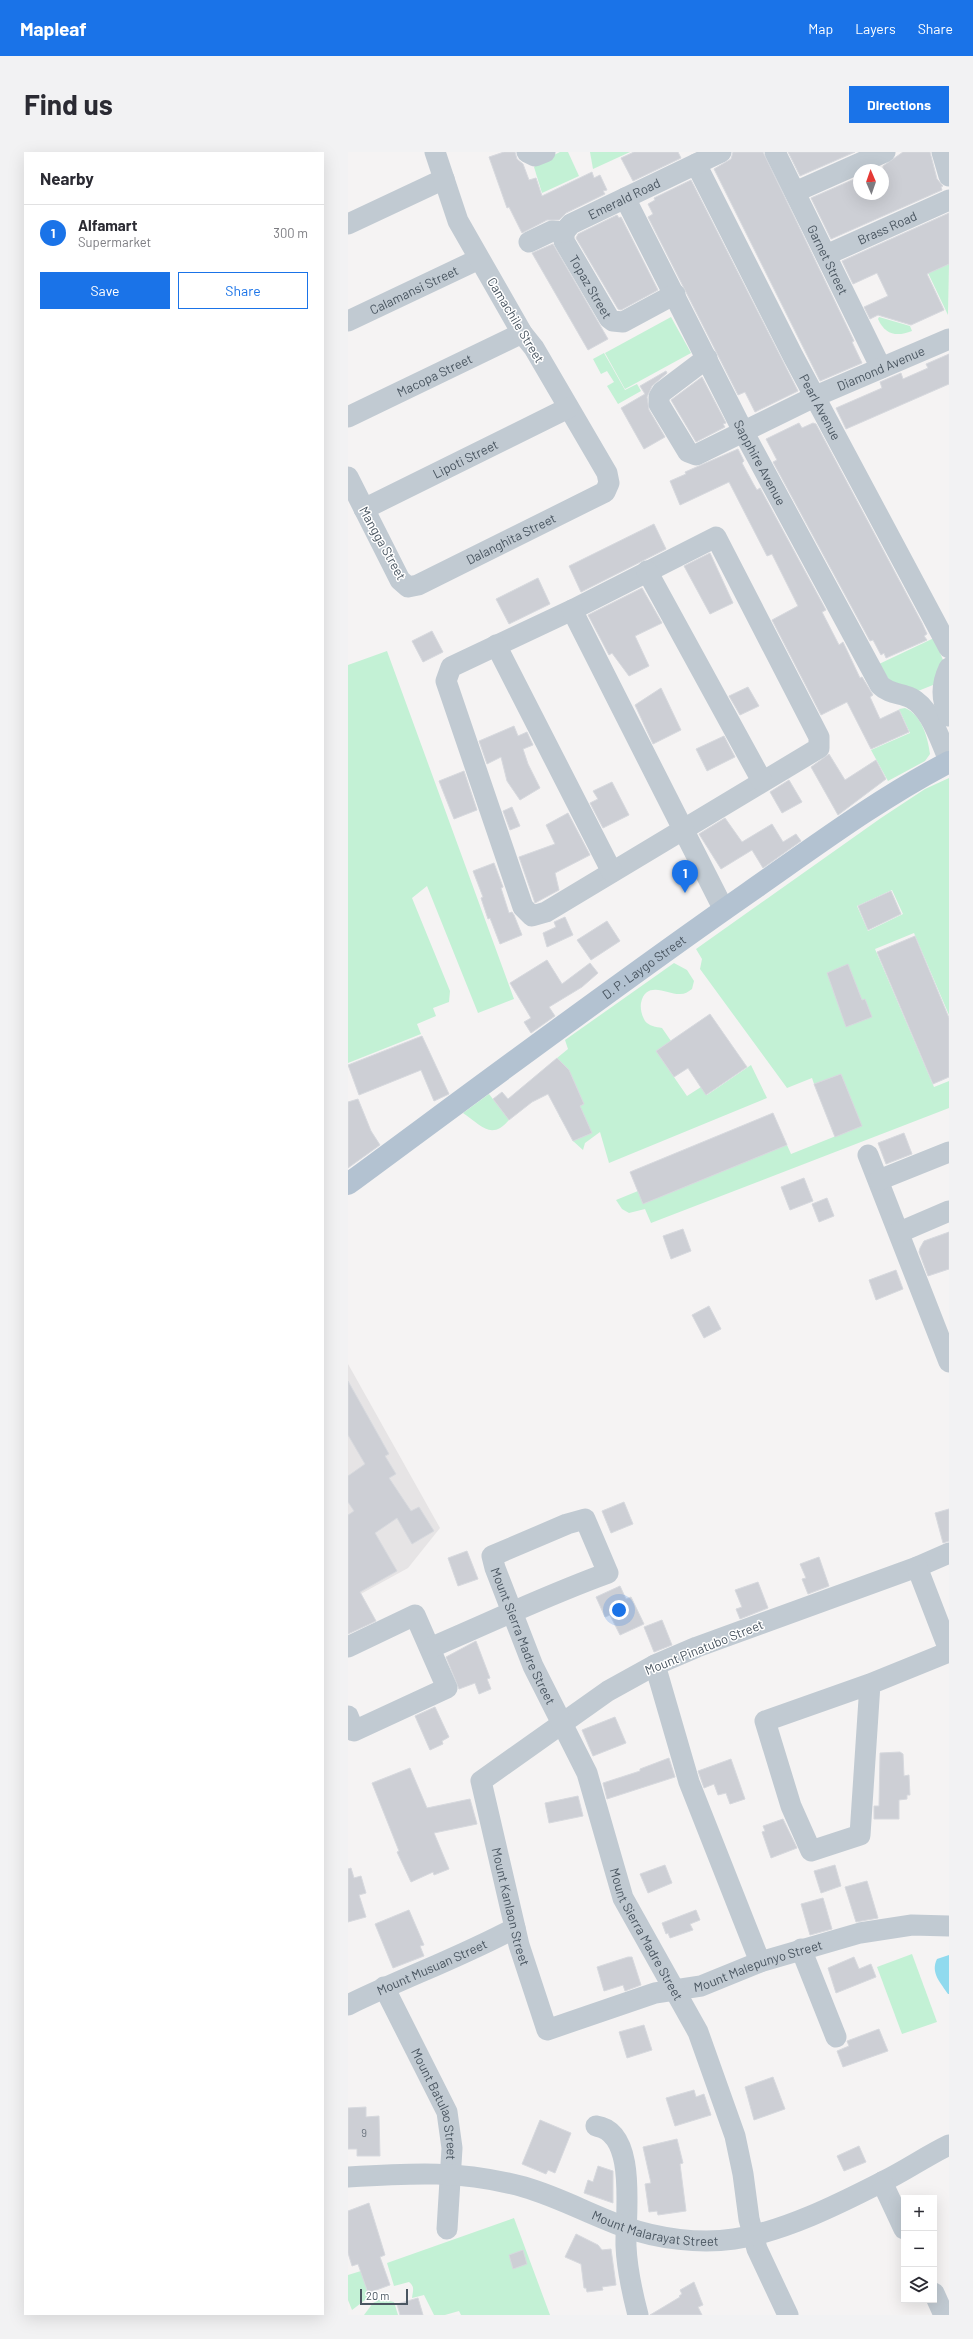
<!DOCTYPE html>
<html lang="en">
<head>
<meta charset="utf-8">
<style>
  :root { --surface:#fff; --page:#f2f2f3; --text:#2b2b33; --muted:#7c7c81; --line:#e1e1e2; --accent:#1a73e8 }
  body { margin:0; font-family:Barlow,sans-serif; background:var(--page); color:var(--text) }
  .controls { position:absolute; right:12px; bottom:12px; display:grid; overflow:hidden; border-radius:0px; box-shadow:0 4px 16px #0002 }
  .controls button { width:36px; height:36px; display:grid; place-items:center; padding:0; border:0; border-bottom:1px solid var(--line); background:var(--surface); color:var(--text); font:20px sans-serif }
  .compass { position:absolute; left:505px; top:12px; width:36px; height:36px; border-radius:50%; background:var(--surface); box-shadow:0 4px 16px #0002; rotate:358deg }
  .scale { position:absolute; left:12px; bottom:10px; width:48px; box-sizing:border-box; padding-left:4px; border:2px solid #4a5661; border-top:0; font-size:11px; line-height:14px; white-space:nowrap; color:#4a5661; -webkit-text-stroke:3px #fff; paint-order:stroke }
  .you { position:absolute; left:271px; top:1458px; width:14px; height:14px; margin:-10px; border:3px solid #fff; border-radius:50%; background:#1a73e8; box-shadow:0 0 0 6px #1a73e833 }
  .badge { display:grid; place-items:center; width:26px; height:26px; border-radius:50%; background:var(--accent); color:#fff; font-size:13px; font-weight:700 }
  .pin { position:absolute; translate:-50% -33px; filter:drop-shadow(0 1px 2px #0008) }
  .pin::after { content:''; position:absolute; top:21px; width:14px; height:12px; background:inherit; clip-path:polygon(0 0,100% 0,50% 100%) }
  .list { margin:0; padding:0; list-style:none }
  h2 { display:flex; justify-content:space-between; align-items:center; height:52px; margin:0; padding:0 16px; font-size:17px }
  h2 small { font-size:13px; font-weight:400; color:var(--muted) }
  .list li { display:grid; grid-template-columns:26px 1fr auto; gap:12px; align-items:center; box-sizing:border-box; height:56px; padding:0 16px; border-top:1px solid var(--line) }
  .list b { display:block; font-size:15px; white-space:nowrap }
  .list p { margin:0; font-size:13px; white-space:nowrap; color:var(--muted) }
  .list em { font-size:13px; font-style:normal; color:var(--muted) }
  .actions { display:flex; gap:8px; padding:12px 16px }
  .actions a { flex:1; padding:9px 0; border:1px solid var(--accent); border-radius:0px; text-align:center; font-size:14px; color:var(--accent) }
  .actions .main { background:var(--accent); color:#fff }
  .icon { flex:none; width:22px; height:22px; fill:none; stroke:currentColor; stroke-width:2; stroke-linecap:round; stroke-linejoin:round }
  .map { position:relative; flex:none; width:601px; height:2163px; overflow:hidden; border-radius:0px }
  header { display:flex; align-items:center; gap:24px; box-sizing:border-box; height:56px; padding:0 20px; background:var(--accent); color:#fff }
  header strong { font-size:19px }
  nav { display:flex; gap:22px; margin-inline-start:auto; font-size:14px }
  .intro { display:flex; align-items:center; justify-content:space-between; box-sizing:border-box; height:96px; padding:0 24px }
  h1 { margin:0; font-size:28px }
  .button { padding:10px 18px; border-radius:0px; background:var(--accent); color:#fff; font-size:14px; font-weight:700 }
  main { display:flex; gap:24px; padding:0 24px }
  aside { flex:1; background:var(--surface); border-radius:0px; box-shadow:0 4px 16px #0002 }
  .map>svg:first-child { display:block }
  .education { fill:#e6e4e5 }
  .green { fill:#c3f1d5; fill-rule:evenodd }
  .water { fill:#90daee }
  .building { fill:#cdcfd5; stroke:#d7d9de }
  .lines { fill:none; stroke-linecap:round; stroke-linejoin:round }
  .minor { stroke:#c1cad2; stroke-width:21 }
  .major { stroke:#b3c2d1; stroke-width:22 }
  .labels { text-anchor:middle; stroke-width:3; stroke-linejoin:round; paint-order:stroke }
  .number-label { font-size:11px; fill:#6b747e }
  .street-label { font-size:13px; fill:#4a5661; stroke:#fff }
</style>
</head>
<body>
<header>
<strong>Mapleaf</strong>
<nav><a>Map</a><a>Layers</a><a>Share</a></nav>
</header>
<div class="intro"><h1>Find us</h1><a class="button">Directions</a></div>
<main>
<aside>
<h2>Nearby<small></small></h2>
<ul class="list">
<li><span class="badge">1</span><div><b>Alfamart</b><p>Supermarket</p></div><em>300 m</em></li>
</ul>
<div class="actions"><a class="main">Save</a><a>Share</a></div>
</aside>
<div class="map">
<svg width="601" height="2163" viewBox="0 0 601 2163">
  <rect width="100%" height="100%" fill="#f5f3f3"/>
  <polygon class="education" points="0,1212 92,1376 60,1416 0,1449"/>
  <g class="green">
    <polygon points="212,0 220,0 231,24 194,41 186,15 190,11"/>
    <polygon points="242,0 282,0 245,17"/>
    <polygon points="592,95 601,113 600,163 572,104"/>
    <polygon points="323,165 343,201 277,237 257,201"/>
    <path d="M531,165L562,174L564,179C549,185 537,183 530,167Z"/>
    <polygon points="256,201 277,238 289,232 293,239 270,252 259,234 266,230 259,219 253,222 245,207"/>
    <polygon points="586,486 595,508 585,533 570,539 543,531 531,512"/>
    <polygon points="39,499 166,847 130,861 79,734 64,746 102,839 101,850 85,856 88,864 69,872 73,882 0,911 0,513"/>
    <path d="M557,556C574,563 580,586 582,602L577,609L540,629L523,598L562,581L551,557Z"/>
    <path d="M601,626V863L566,781L527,797L586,935L601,929V956L303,1071L297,1057L281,1061L274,1057L268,1048L290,1039L295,1051L439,993L443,1002L513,974L493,922L466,932L464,926L439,936L352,817L354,807L348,797L533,666L577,637ZM544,738L555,762L520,779L509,754Z"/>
    <path d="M326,811L339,818L346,829L344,837C340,840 337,842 332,842C321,843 298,827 293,851C292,857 294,864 297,869C301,874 308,875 314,876L323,889L308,899L339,944L353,935L359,943L403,913L419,946L261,1011L252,980L237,991L235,998L225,989L244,981L235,961L215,969L211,964L236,952L221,918L209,906L220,897L217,888Z"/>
    <path d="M141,942L161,968C143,989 133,973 115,961Z"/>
    <polygon points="564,1802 589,1870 554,1882 529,1815"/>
    <path d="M166,2066L202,2163H113L111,2159L97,2163H86L76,2143L64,2146C65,2138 67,2135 61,2130L46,2134L39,2111Z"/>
    <polygon points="13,2119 21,2145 4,2158 0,2148 0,2123"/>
    <polygon points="32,2147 46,2150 50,2163 16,2163 25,2151"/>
  </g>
  <path class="water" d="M601,1803V1842H600C593,1831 582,1821 589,1807Z"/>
  <g class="building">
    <polygon points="156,0 167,0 169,7 175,12 181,28 188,26 194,44 244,20 246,26 252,23 259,38 255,39 257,42 218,61 211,68 199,68 174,81 161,55 159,56 141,5"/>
    <polygon points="286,0 330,0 333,6 285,29 273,6"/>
    <polygon points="385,0 415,0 506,189 504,190 514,211 472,229 366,17 383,7"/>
    <polygon points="440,0 507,0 452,24"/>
    <polygon points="555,0 582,0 589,27 595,34 593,35 594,38 483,87 463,46 511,25 511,42 535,42 535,14"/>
    <polygon points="343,28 450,239 407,260 397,240 390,243 300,65 305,62 300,52 307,48 306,46"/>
    <polygon points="601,61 601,112 579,122 596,158 563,173 530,163 522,167 516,155 540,144 529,121 505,132 494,109"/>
    <polygon points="269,63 271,66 273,65 310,138 273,158 270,157 228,86 230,82"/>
    <polygon points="205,92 260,187 240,198 184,101"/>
    <polygon points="601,202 601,232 498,277 488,256 534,236 532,230 553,221 555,227 580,216 578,212"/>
    <polygon points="318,219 319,221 304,234 299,245 301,258 317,285 296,297 273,256 297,242 292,234"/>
    <polygon points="354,225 378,271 375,272 377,275 348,290 323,248"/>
    <polygon points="451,271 454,276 465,271 468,272 574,471 579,482 576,484 579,488 538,506 536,501 533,503 525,488 522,489 425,310 429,308 418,287"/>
    <polygon points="390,297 396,309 394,311 406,333 409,338 412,336 478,458 474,460 491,493 495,490 512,526 514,525 525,543 522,545 532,567 551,558 561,580 523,597 499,550 473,563 424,468 450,454 424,402 419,404 381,330 332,353 322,329 338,322 337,320"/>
    <polygon points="306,372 318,397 233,440 221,414"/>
    <polygon points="362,401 385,451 362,462 336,414"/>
    <polygon points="190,426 202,452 161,472 148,447"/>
    <polygon points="294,436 314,471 287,484 301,514 281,524 264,501 261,503 240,463"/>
    <polygon points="84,479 95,500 75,510 64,489"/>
    <polygon points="400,535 411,554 392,563 381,544"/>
    <polygon points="313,536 333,578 305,592 287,553"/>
    <polygon points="166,574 170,584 179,580 185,593 175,597 180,612 192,636 172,648 159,629 153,605 139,612 131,589"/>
    <polygon points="376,584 387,605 359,619 348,597"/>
    <polygon points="481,602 497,628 528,608 538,627 490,663 463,615"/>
    <polygon points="116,619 129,658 106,667 91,629"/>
    <polygon points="441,628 454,650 434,661 422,640"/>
    <polygon points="264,630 281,663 255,676 242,651 250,647 245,639"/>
    <polygon points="164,655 172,674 162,678 155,659"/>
    <polygon points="220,661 242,703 207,721 211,738 187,751 171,705 207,692 198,673"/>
    <polygon points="377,666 394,690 424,672 435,690 448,682 453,689 415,716 404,698 373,717 351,682"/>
    <polygon points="146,711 155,735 153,736 161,761 164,760 166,763 174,783 152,792 142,766 140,767 133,746 135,745 125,719"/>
    <polygon points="543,739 553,762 520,778 510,754"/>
    <polygon points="217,765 225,783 199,795 195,781 208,775 206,770"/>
    <polygon points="259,769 272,789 243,808 229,788"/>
    <polygon points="567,784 601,866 601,925 585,932 529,800"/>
    <polygon points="199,808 214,832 242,811 250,821 234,835 201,855 207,864 183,881 176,870 183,866 162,831"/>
    <polygon points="500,812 514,848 517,847 524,865 498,875 479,821"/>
    <polygon points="362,862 399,915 358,943 340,916 326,925 308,899"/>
    <polygon points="74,884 101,942 86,949 73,918 11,943 0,913"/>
    <polygon points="209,906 221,918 236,952 232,954 244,981 225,989 200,942 184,950 161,968 145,947 154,940 160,947"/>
    <polygon points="493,922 514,974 487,985 466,932"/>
    <polygon points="10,947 23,979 32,993 0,1016 0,950"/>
    <polygon points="425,961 439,993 295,1052 282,1020"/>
    <polygon points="556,981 564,1002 538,1012 530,991"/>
    <polygon points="456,1026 465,1049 442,1058 433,1035"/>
    <polygon points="479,1046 486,1064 471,1070 464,1052"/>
    <polygon points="335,1077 343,1099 323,1107 315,1084"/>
    <polygon points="601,1080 601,1117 580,1124 571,1100 572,1096 576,1089"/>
    <polygon points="548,1118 555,1137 528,1148 521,1128"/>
    <polygon points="361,1154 373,1177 356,1186 344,1163"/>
    <polygon points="0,1229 41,1302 37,1304 48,1322 41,1326 63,1359 71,1355 86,1379 64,1392 49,1366 27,1381 49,1419 12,1440 28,1469 0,1482 0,1363 6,1359 0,1350 0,1324 17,1312 0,1283"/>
    <polygon points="276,1350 285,1372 263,1381 254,1359"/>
    <polygon points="601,1357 601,1389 595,1391 587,1361"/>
    <polygon points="119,1399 130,1427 110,1434 100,1406"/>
    <polygon points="471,1405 481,1434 460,1442 454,1427 458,1426 452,1412"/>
    <polygon points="410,1430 420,1456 392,1467 388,1457 394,1455 387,1438"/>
    <polygon points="272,1434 278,1447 283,1445 296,1472 272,1483 262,1463 257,1465 248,1445"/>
    <polygon points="314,1468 324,1493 306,1500 296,1475"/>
    <polygon points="128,1489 142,1526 139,1527 143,1537 131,1542 127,1531 111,1537 98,1505"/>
    <polygon points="87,1555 101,1585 94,1589 95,1592 82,1598 67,1564"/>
    <polygon points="267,1565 278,1591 245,1604 234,1578"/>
    <polygon points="552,1600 555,1602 556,1624 561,1623 562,1643 559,1643 559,1647 551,1648 551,1667 526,1667 526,1654 531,1654 532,1601"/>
    <polygon points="321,1606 327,1625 259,1647 255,1631 292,1619 292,1617"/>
    <polygon points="383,1607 397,1647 382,1652 378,1641 370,1643 366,1632 356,1636 350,1619"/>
    <polygon points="62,1616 79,1656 122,1647 129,1672 86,1681 101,1717 86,1723 85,1720 63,1730 49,1700 51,1699 24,1631"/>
    <polygon points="230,1644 235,1664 201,1671 197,1651"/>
    <polygon points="435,1667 449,1696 423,1706 414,1680 417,1679 415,1674"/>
    <polygon points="317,1713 324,1731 300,1741 292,1722"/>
    <polygon points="487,1713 493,1734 473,1741 466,1719"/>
    <polygon points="3,1716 6,1726 13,1724 18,1741 11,1743 18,1765 0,1770 0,1717"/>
    <polygon points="519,1729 530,1766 508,1770 497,1735"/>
    <polygon points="475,1746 484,1777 462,1783 453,1752"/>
    <polygon points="61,1758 76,1793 72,1794 76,1804 45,1816 27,1772"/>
    <polygon points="348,1758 352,1768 342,1772 345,1778 322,1786 320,1781 318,1782 314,1771"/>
    <polygon points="280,1805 284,1805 293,1833 277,1839 275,1833 256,1839 249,1815"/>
    <polygon points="506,1805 511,1817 523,1812 528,1825 488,1841 480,1816"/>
    <polygon points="296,1873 304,1898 279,1906 271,1880"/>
    <polygon points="531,1877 540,1899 495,1915 489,1899 501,1894 499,1889"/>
    <polygon points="425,1925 437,1957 406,1968 397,1935"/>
    <polygon points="346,1938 348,1945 356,1942 363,1963 327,1974 318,1946"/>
    <polygon points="18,1955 18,1965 31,1964 32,2004 9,2004 9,1997 0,1997 0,1956"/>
    <polygon points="192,1968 223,1981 207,2021 200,2018 198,2022 174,2012"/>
    <polygon points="329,1987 335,2011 332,2012 338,2059 310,2063 309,2059 301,2060 297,2032 303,2031 295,1995"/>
    <polygon points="511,1994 518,2010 496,2019 489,2004"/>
    <polygon points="250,2014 265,2019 265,2051 236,2041 240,2028 245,2030"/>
    <polygon points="21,2051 37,2103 32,2105 42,2133 20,2141 10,2112 4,2114 0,2101 0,2059"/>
    <polygon points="228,2082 250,2093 254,2098 263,2097 268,2133 254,2135 255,2138 239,2140 238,2136 236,2136 233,2112 217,2105"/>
    <polygon points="175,2098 179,2112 165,2117 161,2103"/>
    <polygon points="346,2130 355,2153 350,2155 354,2163 302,2163 332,2145 331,2144 334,2142 332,2138"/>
    <polygon points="70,2146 75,2163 52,2163 49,2152"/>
  </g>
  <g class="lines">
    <g class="minor">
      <polyline points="179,0 187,4 197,0"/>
      <path id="s1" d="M427,0L533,216"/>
      <polyline points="594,0 601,24"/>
      <path id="s2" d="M348,12L445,204L601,496"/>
      <polyline points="447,40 537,0"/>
      <path id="s3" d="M277,46L396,281L532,533C541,542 552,541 563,546C583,556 592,589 601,608"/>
      <polyline points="0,72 96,27"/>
      <path id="s4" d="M216,80V89L261,166L265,169L275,170L327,142"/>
      <path id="s5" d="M181,90L204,79L216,80L223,72L373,0"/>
      <path id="s6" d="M478,103L601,48"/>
      <path id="s7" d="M0,169L131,107"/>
      <path id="s8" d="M359,206L314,240L311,245V252L340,300L348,303L468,244L601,187"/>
      <path id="s9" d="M0,265L174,181"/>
      <path id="s10" d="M0,325L52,428L60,435L70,433L257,340L261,331L259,321L186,196L174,181L110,69L87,0"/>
      <path id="s11" d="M16,357L220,256"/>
      <polygon points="368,385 471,585 471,596 198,760 184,764 175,755 98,529 103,515 224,458"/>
      <polyline points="299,419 414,629"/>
      <polyline points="224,458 376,758"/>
      <polyline points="148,493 264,720"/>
      <path d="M601,516C593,533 593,547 601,564"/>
      <polyline points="520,1003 601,1210"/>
      <polyline points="531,1028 601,1000"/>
      <polyline points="552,1080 601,1059"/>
      <path id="s12" d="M601,1401L569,1415L349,1495L307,1513L260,1539L133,1629L171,1793L199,1878L307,1841L353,1834L412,1810L512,1781L564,1773L601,1774"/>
      <polyline points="569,1415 601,1498"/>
      <polyline points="0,1495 67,1463 99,1536 6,1579 0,1564"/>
      <path id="s13" d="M82,1496C141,1471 199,1443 260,1421L237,1367L219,1372L144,1404L147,1416L185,1514L239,1621L275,1746L350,1880L387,1984L395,2022L401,2067L409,2097L440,2163"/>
      <polyline points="307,1513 341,1630 412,1810"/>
      <polyline points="522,1532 512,1683 463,1699 443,1654 417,1569 522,1532 601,1500"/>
      <polyline points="453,1797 488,1885"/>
      <path id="s14" d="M36,1835L99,1960L104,1996L99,2077"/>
      <path id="s15" d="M0,1853C55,1826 113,1805 167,1776"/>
      <path d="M248,1974C290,1980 277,2063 278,2094C279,2118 284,2140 290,2163"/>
      <path id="s16" d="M0,2025C64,2021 114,2018 176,2035C211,2045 243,2063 277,2075C310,2087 352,2092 386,2087C435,2080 491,2052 534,2030C557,2019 578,2004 601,1993"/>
      <polyline points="534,2030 556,2077"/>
      <polyline points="586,2141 596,2163"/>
    </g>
    <path class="major" id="s17" d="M0,1032C133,934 265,835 400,741C466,695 530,647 601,610"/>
  </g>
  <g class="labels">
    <g class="number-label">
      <text x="16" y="1985">9</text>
    </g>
    <g class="street-label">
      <text dy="5" stroke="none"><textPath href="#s5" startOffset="107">Emerald Road</textPath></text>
      <text dy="5" stroke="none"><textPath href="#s6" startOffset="67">Brass Road</textPath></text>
      <text dy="5" stroke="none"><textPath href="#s1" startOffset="120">Garnet Street</textPath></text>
      <text dy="5" stroke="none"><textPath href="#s4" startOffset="62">Topaz Street</textPath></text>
      <text dy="5" stroke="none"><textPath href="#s7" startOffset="73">Calamansi Street</textPath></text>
      <text transform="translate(168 168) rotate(59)" y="5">Camachile Street</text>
      <text dy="5" stroke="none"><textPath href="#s8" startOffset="338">Diamond Avenue</textPath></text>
      <text dy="5" stroke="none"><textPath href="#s9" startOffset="96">Macopa Street</textPath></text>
      <text dy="5" stroke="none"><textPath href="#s2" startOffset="273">Pearl Avenue</textPath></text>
      <text dy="5" stroke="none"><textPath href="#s11" startOffset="113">Lipoti Street</textPath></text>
      <text dy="5" stroke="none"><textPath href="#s3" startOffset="297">Sapphire Avenue</textPath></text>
      <text dy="5" stroke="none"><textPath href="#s10" startOffset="240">Dalanghita Street</textPath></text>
      <text transform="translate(35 391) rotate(61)" y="5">Mangga Street</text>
      <text dy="5" stroke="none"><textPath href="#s17" startOffset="367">D. P. Laygo Street</textPath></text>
      <text dy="5" stroke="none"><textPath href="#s13" startOffset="438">Mount Sierra Madre Street</textPath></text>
      <text transform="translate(356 1495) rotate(-22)" y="5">Mount Pinatubo Street</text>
      <text dy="5" stroke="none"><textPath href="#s12" startOffset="653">Mount Kanlaon Street</textPath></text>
      <text dy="5" stroke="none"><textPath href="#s13" startOffset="762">Mount Sierra Madre Street</textPath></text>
      <text dy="5" stroke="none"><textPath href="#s12" startOffset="1003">Mount Malepunyo Street</textPath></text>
      <text dy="5" stroke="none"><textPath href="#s15" startOffset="92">Mount Musuan Street</textPath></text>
      <text dy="5" stroke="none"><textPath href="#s14" startOffset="129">Mount Batulao Street</textPath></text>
      <text dy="5" stroke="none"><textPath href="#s16" startOffset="316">Mount Malarayat Street</textPath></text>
    </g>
  </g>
</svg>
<div class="controls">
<button>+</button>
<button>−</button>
<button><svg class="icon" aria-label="layers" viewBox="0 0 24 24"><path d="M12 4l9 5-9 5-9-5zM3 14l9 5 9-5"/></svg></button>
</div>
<svg class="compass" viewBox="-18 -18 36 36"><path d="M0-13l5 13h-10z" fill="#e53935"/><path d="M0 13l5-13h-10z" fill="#7c7c81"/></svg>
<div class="scale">20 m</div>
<div class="you"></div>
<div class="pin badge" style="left:337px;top:741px">1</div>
</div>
</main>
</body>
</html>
